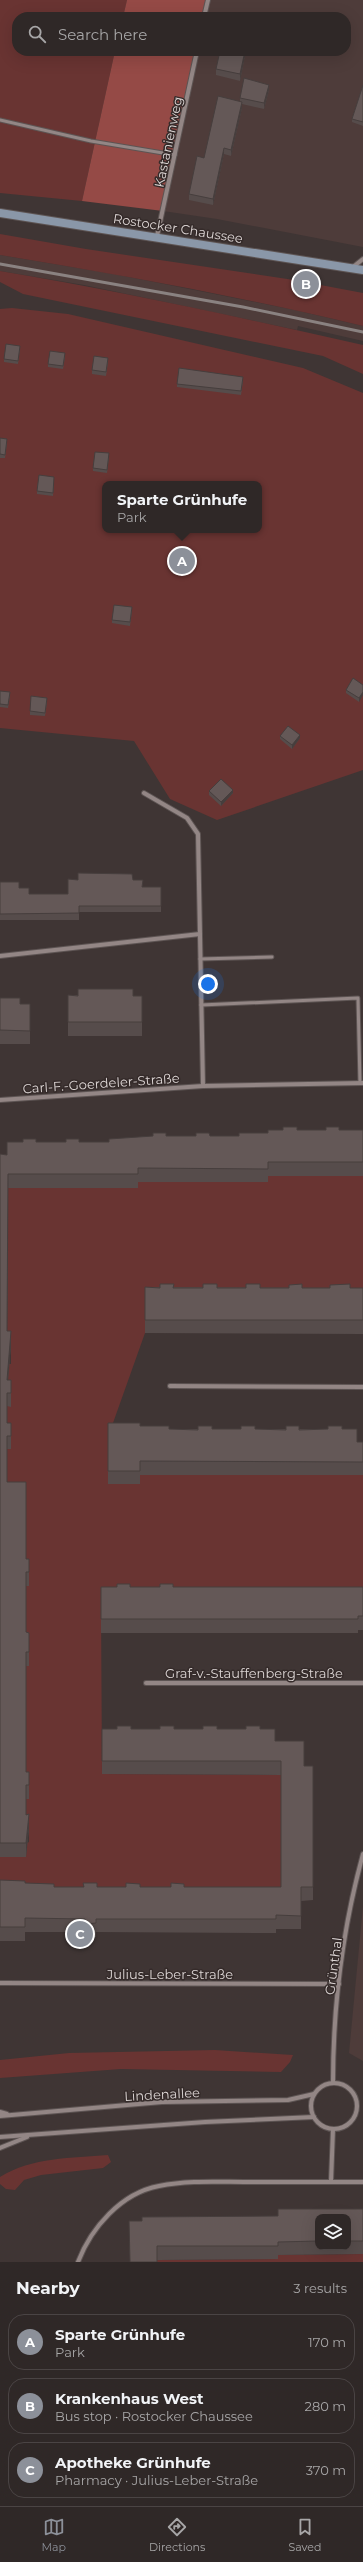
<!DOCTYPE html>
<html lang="en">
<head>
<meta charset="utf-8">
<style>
  :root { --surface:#2f2827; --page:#3b3433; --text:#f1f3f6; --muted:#a7a6a7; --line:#4a4444; --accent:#8c9099 }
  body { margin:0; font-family:Montserrat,sans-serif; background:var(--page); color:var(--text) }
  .controls { position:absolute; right:12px; bottom:12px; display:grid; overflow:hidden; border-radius:8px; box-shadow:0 4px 16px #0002 }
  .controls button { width:36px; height:36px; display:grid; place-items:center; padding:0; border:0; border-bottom:1px solid var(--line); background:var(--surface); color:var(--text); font:20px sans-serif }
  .you { position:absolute; left:208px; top:984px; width:14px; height:14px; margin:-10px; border:3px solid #fff; border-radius:50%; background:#1a73e8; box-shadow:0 0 0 6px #1a73e833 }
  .badge { display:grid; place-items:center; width:26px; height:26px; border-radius:50%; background:var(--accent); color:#fff; font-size:13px; font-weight:700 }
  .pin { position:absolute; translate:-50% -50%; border:2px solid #fff; box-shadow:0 1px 4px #0006 }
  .popup { position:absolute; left:102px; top:481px; width:160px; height:52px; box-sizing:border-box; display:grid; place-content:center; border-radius:8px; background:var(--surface); filter:drop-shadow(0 1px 3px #0005); font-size:13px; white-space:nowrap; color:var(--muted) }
  .popup b { font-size:15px; color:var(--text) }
  .popup::after { content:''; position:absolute; left:50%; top:100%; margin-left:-8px; border:8px solid transparent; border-top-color:var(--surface) }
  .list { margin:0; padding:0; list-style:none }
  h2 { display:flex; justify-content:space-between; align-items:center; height:52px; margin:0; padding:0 16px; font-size:17px }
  h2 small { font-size:13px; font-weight:400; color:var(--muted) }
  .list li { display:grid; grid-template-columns:26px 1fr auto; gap:12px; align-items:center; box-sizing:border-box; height:56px; margin:0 8px 8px; padding:0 8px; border:1px solid var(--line); border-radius:16px }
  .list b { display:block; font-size:15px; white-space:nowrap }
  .list p { margin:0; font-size:13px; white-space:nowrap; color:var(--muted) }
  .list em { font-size:13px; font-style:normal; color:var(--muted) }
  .icon { flex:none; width:22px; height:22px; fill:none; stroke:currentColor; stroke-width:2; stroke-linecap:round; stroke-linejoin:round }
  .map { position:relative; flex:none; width:363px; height:2262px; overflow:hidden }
  .search { position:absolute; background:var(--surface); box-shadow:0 4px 16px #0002; left:12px; right:12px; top:12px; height:44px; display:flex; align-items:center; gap:10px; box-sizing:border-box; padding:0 14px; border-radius:16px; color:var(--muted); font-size:15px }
  .sheet { height:244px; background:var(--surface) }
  nav { display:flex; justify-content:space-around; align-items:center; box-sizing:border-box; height:56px; border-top:1px solid var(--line); background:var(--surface); font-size:11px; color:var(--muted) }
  nav a { display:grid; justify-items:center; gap:2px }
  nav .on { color:var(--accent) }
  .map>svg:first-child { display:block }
  .built { fill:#4e3c3a }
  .green { fill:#693432; fill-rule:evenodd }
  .forest { fill:#954a46 }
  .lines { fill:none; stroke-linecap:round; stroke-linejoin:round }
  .lane-casing { stroke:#5d5453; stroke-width:5 }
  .street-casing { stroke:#5d5453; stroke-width:6 }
  .secondary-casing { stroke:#5d5453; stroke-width:10 }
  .lane { stroke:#938685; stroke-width:3 }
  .street { stroke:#938685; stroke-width:4 }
  .secondary { stroke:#8a97a8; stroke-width:8 }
  .rail { stroke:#8a8281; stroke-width:3 }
  .wall { fill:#564c4b; fill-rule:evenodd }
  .shaded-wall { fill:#463e3d }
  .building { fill:#645857; stroke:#463e3d }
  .labels { text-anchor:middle; stroke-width:3; stroke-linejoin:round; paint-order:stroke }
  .street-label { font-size:13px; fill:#ddd6d5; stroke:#352b2a }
</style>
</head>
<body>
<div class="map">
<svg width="363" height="2262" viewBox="0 0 363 2262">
  <rect width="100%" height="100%" fill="#3f3534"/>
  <g class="built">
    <polygon points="208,0 363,0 363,247 217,219 163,211 197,51 346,51 346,17 204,17"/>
    <polygon points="0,255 114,274 295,310 363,326 363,341 298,326 297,330 84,285 0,271"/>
    <polygon points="363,1906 363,2061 349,2053"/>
  </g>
  <g class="green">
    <polygon points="0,0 127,0 123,17 17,17 17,51 115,51 82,201 0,193"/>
    <path d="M0,234L86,249L294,280L363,293V326C243,297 122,275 0,255Z"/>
    <path d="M0,271C122,291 242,318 363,345V374L323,356L23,294L0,282Z"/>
    <path d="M12,308L68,314L303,368L363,393V770L217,820L170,799L134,741L0,728V309ZM105,484H259V530H105Z"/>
    <polygon points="268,1176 363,1176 363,1302 145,1301 145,1333 108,1437 108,1484 140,1475 363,1475 363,1607 101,1601 102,1774 281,1775 281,1907 0,1894 0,1857 29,1842 29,1828 26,1828 26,1799 29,1799 26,1786 22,1666 29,1666 29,1647 26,1646 26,1586 29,1586 26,1573 26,1496 7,1496 7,1406 11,1406 11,1394 7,1393 8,1364 11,1364 11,1345 7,1331 8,1193 1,1188 137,1188 138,1182 267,1182"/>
    <polygon points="215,2050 293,2055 290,2062 281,2072 121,2069 0,2078 0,2060 69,2053"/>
    <path d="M108,2155L111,2162L103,2168L41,2175L24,2180L15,2190L6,2189L0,2184V2177C32,2157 72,2158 108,2155Z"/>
    <polygon points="363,2254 363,2262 157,2262 157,2260 278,2259 278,2255"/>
  </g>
  <g class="forest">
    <polygon points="127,0 208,0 204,17 123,17"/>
    <polygon points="115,51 197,51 163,211 82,201"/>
  </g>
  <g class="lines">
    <g class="lane-casing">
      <g id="lane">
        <polyline points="0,120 91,141 175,155"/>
        <polyline points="200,959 272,957"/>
        <polyline points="201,1005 358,998 360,1083"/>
      </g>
    </g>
    <g class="street-casing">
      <g id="street">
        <polyline points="204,17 208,0"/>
        <polyline points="157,236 197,51"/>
        <polyline points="353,267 363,259"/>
        <polyline points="144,793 187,818 198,834 203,1086"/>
        <polyline points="0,956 200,934"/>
        <polyline points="0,1100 203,1086 363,1083"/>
        <polyline points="170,1386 363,1387"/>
        <polyline points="146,1683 363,1683"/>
        <polyline points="0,1983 339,1984"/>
        <path d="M333,2083C333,2007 343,1927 363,1854"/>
        <circle cx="334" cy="2106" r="23"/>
        <polyline points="0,2112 7,2114"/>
        <polyline points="0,2116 162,2102 288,2100 314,2094"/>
        <polyline points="0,2137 205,2122 314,2117"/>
        <polyline points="0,2148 27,2137"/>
        <polyline points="331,2182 333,2129"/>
        <path d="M78,2262C91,2228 121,2193 159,2186C188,2180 218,2182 247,2182C286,2182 324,2182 363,2182"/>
      </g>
    </g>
    <g class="secondary-casing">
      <polyline id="secondary" points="0,213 363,270"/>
    </g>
    <use href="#lane" class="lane"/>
    <use href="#street" class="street"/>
    <use href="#secondary" class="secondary"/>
    <polyline class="rail" points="0,264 243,307 363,332"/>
  </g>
  <g class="wall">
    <polygon points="246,51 240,81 216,75 216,69"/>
    <polygon points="363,85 363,126 352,122 352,119"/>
    <polygon points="269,90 264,109 242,104 242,108 231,156 224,154 213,205 189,200 189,194 204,158 240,101 240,98"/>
    <polygon points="20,349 18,364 4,362 4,359"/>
    <polygon points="65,357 63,369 48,367 48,364"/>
    <polygon points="108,362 106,376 92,374 92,370"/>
    <polygon points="243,381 241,395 177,387 177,384"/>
    <polygon points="0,438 7,443 5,458 0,458"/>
    <polygon points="109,457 107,473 93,471 93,468"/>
    <polygon points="54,481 53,496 37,494 37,491"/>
    <polygon points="132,611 130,626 112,623 112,620"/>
    <polygon points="363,685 359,702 346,693 346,690"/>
    <polygon points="0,691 10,696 8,708 0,707"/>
    <polygon points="47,702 45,716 30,715 30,711"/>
    <polygon points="280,736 300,738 292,749 280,739"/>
    <polygon points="209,791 233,793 221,806 209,795"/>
    <polygon points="133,880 142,887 161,887 161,912 79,912 79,920 0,920 0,882 19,888 29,894 68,894"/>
    <polygon points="68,995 142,996 142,1036 68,1036"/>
    <polygon points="0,998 20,1004 30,1004 30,1044 0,1044"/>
    <polygon points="297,1130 363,1130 363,1176 268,1176 268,1182 138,1182 138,1188 8,1188 7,1331 11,1344 8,1380 11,1380 11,1407 7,1406 7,1423 11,1423 11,1449 7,1449 7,1482 26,1559 29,1559 29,1586 26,1586 26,1632 29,1646 29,1666 26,1666 26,1772 29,1772 29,1799 26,1799 26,1815 29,1828 26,1857 0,1857 0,1154 7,1155 36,1142 109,1142 166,1136 239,1136"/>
    <polygon points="145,1287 363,1288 363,1334 145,1333"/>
    <polygon points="108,1423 169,1429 342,1429 357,1442 363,1442 363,1475 140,1475 140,1484 108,1484"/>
    <polygon points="101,1587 363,1587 363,1630 358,1630 358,1633 101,1633"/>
    <polygon points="102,1729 260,1729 304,1766 313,1766 313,1900 301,1901 301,1929 276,1929 276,1933 96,1932 96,1937 86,1937 85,1932 25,1932 25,1941 0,1941 0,1880 54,1887 281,1887 281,1775 102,1774"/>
    <path d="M363,2209V2254L278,2255V2259L157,2260L142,2221L278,2216ZM318,2217H348V2247H318Z"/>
  </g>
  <g class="shaded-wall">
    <polygon points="245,51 246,51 240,81 240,74"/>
    <polygon points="269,85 269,90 264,109 264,103"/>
    <polygon points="242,102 242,108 231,156 231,150"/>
    <polygon points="224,148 224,154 213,205 213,199"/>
    <polygon points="363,692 363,695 359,702 359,698"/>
    <polygon points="300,735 300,738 292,749 292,745"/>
    <polygon points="233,790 233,793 221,806 221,802"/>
    <polygon points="11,1331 11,1344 7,1393 7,1380"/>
    <polygon points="29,1814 29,1828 26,1857 26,1843"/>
  </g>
  <g class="building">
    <polygon points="220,51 245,51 240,74 216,69"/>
    <polygon points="244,78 269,85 264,103 240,98"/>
    <polygon points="363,85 363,122 352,119"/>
    <polygon points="218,96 242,102 231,150 224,148 213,199 189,194 197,156 204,158"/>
    <polygon points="6,344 20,346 18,361 4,359"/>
    <polygon points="50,351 65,353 63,366 48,364"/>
    <polygon points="94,356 108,358 106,372 92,370"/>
    <polygon points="179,368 243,377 241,391 177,384"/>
    <polygon points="0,438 7,439 5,455 0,454"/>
    <polygon points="95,452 109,453 107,470 93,468"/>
    <polygon points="39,475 54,477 53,493 37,491"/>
    <polygon points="114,605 132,607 130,622 112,620"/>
    <polygon points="353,678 363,685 363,692 359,698 346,690"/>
    <polygon points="0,691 10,692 8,705 0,704"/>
    <polygon points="31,696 47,698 45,713 30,711"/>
    <polygon points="288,726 300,735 292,745 280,736"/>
    <polygon points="221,779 233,790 221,802 209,791"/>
    <polygon points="78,873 132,874 133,880 143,880 142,887 161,887 161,906 79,906 79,913 0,914 0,882 19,882 19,888 29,888 29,894 68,894 68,879 78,880"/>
    <polygon points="78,989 133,989 133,996 142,996 142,1022 68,1022 68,995 78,996"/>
    <polygon points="0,998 20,998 20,1004 30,1004 30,1031 0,1030"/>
    <polygon points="283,1127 297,1127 297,1130 326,1130 326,1127 339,1127 339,1130 363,1130 363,1162 268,1162 268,1169 138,1168 138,1174 8,1174 7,1331 11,1331 7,1380 11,1380 11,1393 7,1393 7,1423 11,1423 11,1436 7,1436 7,1482 26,1482 26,1559 29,1559 29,1572 26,1572 26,1632 29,1633 29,1652 26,1652 26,1772 29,1772 29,1785 26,1785 26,1815 29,1814 26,1843 0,1843 0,1154 7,1155 7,1142 23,1142 23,1139 36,1139 36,1142 66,1142 66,1139 79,1139 79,1142 109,1142 109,1139 153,1136 153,1133 166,1133 166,1136 196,1136 196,1133 209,1133 210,1136 239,1136 239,1133 268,1133 268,1130 283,1130"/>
    <polygon points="160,1284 174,1284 173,1288 203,1288 203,1284 217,1284 217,1288 246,1288 246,1284 260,1284 260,1288 289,1288 289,1285 302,1284 302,1288 330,1288 330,1285 350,1284 350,1288 363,1288 363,1320 145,1320 145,1287 160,1288"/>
    <polygon points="108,1423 140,1423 140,1426 169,1426 169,1429 198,1430 198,1426 212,1426 212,1429 241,1429 241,1426 255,1426 255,1429 286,1430 286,1426 299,1426 299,1430 328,1429 328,1426 342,1426 342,1429 357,1429 357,1442 363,1442 363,1462 140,1461 140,1471 108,1471"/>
    <polygon points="117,1584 130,1584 130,1587 160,1587 160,1584 173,1584 173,1587 363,1587 363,1616 358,1616 358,1619 101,1619 101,1587 117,1587"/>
    <polygon points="117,1726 131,1726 131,1729 160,1729 160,1726 174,1726 174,1729 203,1729 203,1726 217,1726 217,1729 246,1729 246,1726 260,1726 260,1729 275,1729 275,1741 304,1741 304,1766 313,1766 313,1887 301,1887 301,1916 276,1915 276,1919 96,1919 96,1923 86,1924 85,1919 25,1918 25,1927 0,1927 0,1880 25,1881 25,1883 54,1884 54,1887 84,1887 83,1883 97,1883 97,1887 126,1887 126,1883 140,1884 140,1887 171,1887 171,1883 184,1884 184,1887 281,1887 281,1761 102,1761 102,1729 117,1729"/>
    <polygon points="278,2209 363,2209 363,2241 348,2241 348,2217 318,2217 318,2241 278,2242 278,2246 157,2246 157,2262 130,2262 129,2221 142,2221 142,2217 278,2216"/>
  </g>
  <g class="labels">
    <g class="street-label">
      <text transform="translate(168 142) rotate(-78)" y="5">Kastanienweg</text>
      <text transform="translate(178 228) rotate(9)" y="5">Rostocker Chaussee</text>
      <text transform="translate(101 1083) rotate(-4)" y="5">Carl-F.-Goerdeler-Straße</text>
      <text x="254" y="1678">Graf-v.-Stauffenberg-Straße</text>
      <text transform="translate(333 1966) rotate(-82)" y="5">Grünthal</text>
      <text x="170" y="1979">Julius-Leber-Straße</text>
      <text transform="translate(162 2094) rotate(-3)" y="5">Lindenallee</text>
    </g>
  </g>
</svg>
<div class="controls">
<button><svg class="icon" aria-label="layers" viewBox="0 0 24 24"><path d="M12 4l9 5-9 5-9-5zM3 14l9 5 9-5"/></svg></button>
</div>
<div class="you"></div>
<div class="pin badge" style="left:182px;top:561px">A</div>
<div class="popup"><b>Sparte Grünhufe</b>Park</div>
<div class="pin badge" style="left:306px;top:284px">B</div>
<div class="pin badge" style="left:80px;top:1934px">C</div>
<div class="search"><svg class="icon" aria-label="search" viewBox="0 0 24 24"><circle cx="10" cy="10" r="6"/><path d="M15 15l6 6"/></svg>Search here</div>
</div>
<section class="sheet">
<h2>Nearby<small>3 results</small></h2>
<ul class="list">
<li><span class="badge">A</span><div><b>Sparte Grünhufe</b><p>Park</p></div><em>170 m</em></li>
<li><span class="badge">B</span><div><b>Krankenhaus West</b><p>Bus stop · Rostocker Chaussee</p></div><em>280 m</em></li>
<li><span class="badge">C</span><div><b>Apotheke Grünhufe</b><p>Pharmacy · Julius-Leber-Straße</p></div><em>370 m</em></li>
</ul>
</section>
<nav>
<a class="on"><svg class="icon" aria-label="map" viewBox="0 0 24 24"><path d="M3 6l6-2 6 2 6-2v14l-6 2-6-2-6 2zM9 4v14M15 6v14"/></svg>Map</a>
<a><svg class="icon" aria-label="directions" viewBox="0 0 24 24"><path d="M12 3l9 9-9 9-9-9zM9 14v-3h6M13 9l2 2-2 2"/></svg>Directions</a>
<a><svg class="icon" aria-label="saved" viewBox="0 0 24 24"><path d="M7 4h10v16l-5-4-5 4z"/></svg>Saved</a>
</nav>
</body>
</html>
